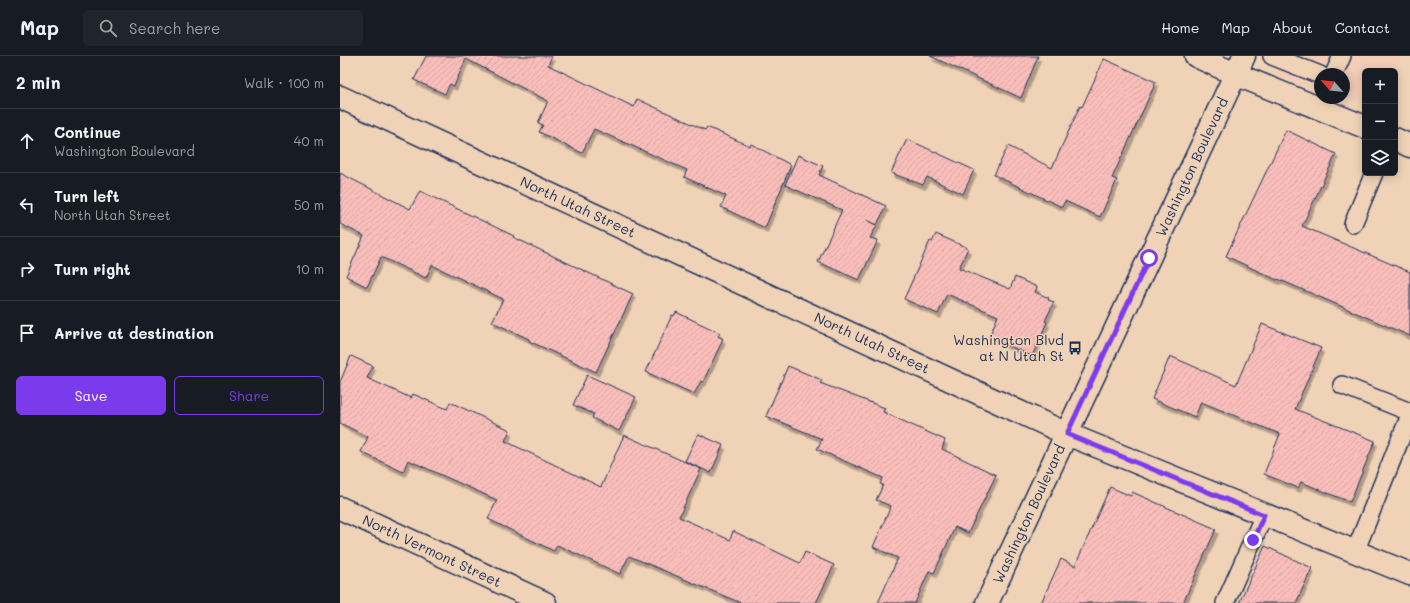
<!DOCTYPE html>
<html lang="en">
<head>
<meta charset="utf-8">
<style>
  :root { --surface:#171b24; --page:#20242c; --text:#f1f3f6; --muted:#9ea1a6; --line:#363941; --accent:#7c3aed }
  body { margin:0; font-family:Mali,sans-serif; background:var(--page); color:var(--text) }
  .controls { position:absolute; right:12px; top:12px; display:grid; overflow:hidden; border-radius:6px; box-shadow:0 2px 10px #0003 }
  .controls button { width:36px; height:36px; display:grid; place-items:center; padding:0; border:0; border-bottom:1px solid var(--line); background:var(--surface); color:var(--text); font:20px sans-serif }
  .compass { position:absolute; left:974px; top:12px; width:36px; height:36px; border-radius:50%; background:var(--surface); box-shadow:0 2px 10px #0003; rotate:298deg }
  .stop { position:absolute; width:12px; height:12px; margin:-9px; border:3px solid #7c3aed; border-radius:50%; background:#fff }
  .stop.end { background:#7c3aed; border-color:#fff; box-shadow:0 1px 4px #0008 }
  .list { margin:0; padding:0; list-style:none }
  h2 { display:flex; justify-content:space-between; align-items:center; height:52px; margin:0; padding:0 16px; font-size:17px }
  h2 small { font-size:13px; font-weight:400; color:var(--muted) }
  .list li { display:grid; grid-template-columns:26px 1fr auto; gap:12px; align-items:center; box-sizing:border-box; height:64px; padding:0 16px; border-top:1px solid var(--line) }
  .list b { display:block; font-size:15px; white-space:nowrap }
  .list p { margin:0; font-size:13px; white-space:nowrap; color:var(--muted) }
  .list em { font-size:13px; font-style:normal; color:var(--muted) }
  .actions { display:flex; gap:8px; padding:12px 16px }
  .actions a { flex:1; padding:9px 0; border:1px solid var(--accent); border-radius:6px; text-align:center; font-size:14px; color:var(--accent) }
  .actions .main { background:var(--accent); color:#fff }
  .icon { flex:none; width:22px; height:22px; fill:none; stroke:currentColor; stroke-width:2; stroke-linecap:round; stroke-linejoin:round }
  .map { position:relative; flex:none; width:1070px; height:547px; overflow:hidden }
  header { display:flex; align-items:center; gap:24px; box-sizing:border-box; height:56px; padding:0 20px; background:var(--surface); border-bottom:1px solid var(--line) }
  header strong { font-size:19px }
  nav { display:flex; gap:22px; margin-inline-start:auto; font-size:14px }
  .search { width:280px; height:36px; background:var(--page); display:flex; align-items:center; gap:10px; box-sizing:border-box; padding:0 14px; border-radius:6px; color:var(--muted); font-size:15px }
  main { display:flex }
  aside { flex:1; background:var(--surface) }
  .map>svg:first-child { display:block }
  .built { fill:#f3cdb7 }
  .building { fill:url(#building-hatch); stroke:#1b2f5e; filter:url(#shadow) }
  .lines { fill:none; stroke-linecap:round; stroke-linejoin:round }
  .lane-casing { stroke:#1b2f5e; stroke-width:20 }
  .street-casing { stroke:#1b2f5e; stroke-width:25 }
  .secondary-casing { stroke:#1b2f5e; stroke-width:25 }
  .lane { stroke:#f0d3b6; stroke-width:17 }
  .street { stroke:#f0d3b6; stroke-width:22 }
  .secondary { stroke:#f0d3b6; stroke-width:22 }
  .route { stroke:#7c3aed; stroke-width:5 }
  .labels { text-anchor:middle; stroke-width:3; stroke-linejoin:round; paint-order:stroke }
  .street-label { font-size:14px; fill:#1b2f5e; stroke:#f0d3b6 }
  .poi-label { font-size:14px; fill:#1b2f5e; stroke:#f0d3b6; text-anchor:end }
</style>
</head>
<body>
<header>
<strong>Map</strong>
<div class="search"><svg class="icon" aria-label="search" viewBox="0 0 24 24"><circle cx="10" cy="10" r="6"/><path d="M15 15l6 6"/></svg>Search here</div>
<nav><a>Home</a><a>Map</a><a>About</a><a>Contact</a></nav>
</header>
<main>
<aside>
<h2>2 min<small>Walk · 100 m</small></h2>
<ul class="list">
<li><svg class="icon" aria-label="ahead" viewBox="0 0 24 24"><path d="M12 20V5M6 11l6-6 6 6"/></svg><div><b>Continue</b><p>Washington Boulevard</p></div><em>40 m</em></li>
<li><svg class="icon" aria-label="left" viewBox="0 0 24 24"><path d="M17 20v-9H6M10 6l-5 5 5 5"/></svg><div><b>Turn left</b><p>North Utah Street</p></div><em>50 m</em></li>
<li><svg class="icon" aria-label="right" viewBox="0 0 24 24"><path d="M7 20v-9h11M14 6l5 5-5 5"/></svg><div><b>Turn right</b></div><em>10 m</em></li>
<li><svg class="icon" aria-label="arrive" viewBox="0 0 24 24"><path d="M6 21V4h12l-3 4 3 4H6"/></svg><div><b>Arrive at destination</b></div></li>
</ul>
<div class="actions"><a class="main">Save</a><a>Share</a></div>
</aside>
<div class="map">
<svg width="1070" height="547" viewBox="0 0 1070 547">
  <defs>
    <pattern id="building-hatch" width="6" height="6" patternUnits="userSpaceOnUse"><rect width="6" height="6" fill="#fabeba"/><path d="M-1 1l2-2M0 6l6-6M5 7l2-2" fill="none" stroke="#d6a4a2"/></pattern>
    <filter id="shadow"><feDropShadow dx="2.5" dy="4.5" stdDeviation="0" flood-color="#0004"/></filter>
  </defs>
  <rect width="100%" height="100%" fill="#f0d3b6"/>
  <filter id="ink" filterUnits="userSpaceOnUse"><feTurbulence type="fractalNoise" baseFrequency=".025" numOctaves="2"/><feDisplacementMap in="SourceGraphic" scale="8" xChannelSelector="R" yChannelSelector="G"/><feConvolveMatrix kernelMatrix="1 2 1 2 8 2 1 2 1" color-interpolation-filters="sRGB"/></filter>
  <g filter="url(#ink)">
    <polygon class="built" points="942,0 1062,0 1055,15 1025,15 1025,44 1010,44 997,42 1004,42 1004,18 980,18 980,37 943,22 938,18 938,10"/>
    <g class="building">
      <polygon points="86,0 212,0 208,9 294,51 297,43 365,74 367,71 410,90 411,88 451,109 425,172 381,151 386,140 344,121 347,114 254,73 242,97 199,76 203,69 198,67 208,45 126,3 114,30 110,28 105,38 74,24"/>
      <polygon points="590,0 698,0 681,42"/>
      <polygon points="764,3 816,26 772,122 777,124 760,161 725,145 722,151 654,119 668,90 712,112 740,50 742,51"/>
      <polygon points="946,74 996,98 962,170 1070,216 1070,280 938,223 937,224 886,200"/>
      <polygon points="567,83 634,114 623,138 587,121 583,129 551,117"/>
      <polygon points="458,99 483,110 479,119 546,150 537,169 527,164 537,169 530,182 538,184 519,224 478,206 502,154 445,129"/>
      <polygon points="0,117 70,153 80,135 174,180 173,181 293,238 256,316 189,285 189,283 152,266 163,243 92,209 86,222 41,201 27,231 6,220 24,180 0,168"/>
      <polygon points="596,178 628,192 619,212 670,233 675,221 697,231 695,236 709,242 708,244 714,246 705,265 707,266 692,300 649,281 658,260 607,238 598,258 564,243 590,185 592,186"/>
      <polygon points="336,256 380,277 378,280 383,283 363,326 361,325 354,338 306,316 332,259 334,260"/>
      <polygon points="922,268 981,292 955,353 1035,385 1010,446 961,426 958,432 924,418 940,378 861,346 855,361 812,343 830,300 896,329"/>
      <polygon points="11,300 33,310 27,322 71,342 73,338 107,353 110,346 170,374 165,385 261,431 284,379 361,413 339,461 390,484 393,475 460,507 465,496 494,509 476,547 401,547 289,500 280,518 217,489 214,495 148,463 157,444 68,404 63,416 21,396 28,381 0,367 0,326"/>
      <polygon points="448,310 482,324 480,327 545,352 543,356 605,384 602,393 656,419 628,477 615,471 594,517 589,515 575,547 538,547 558,502 533,491 551,450 536,444 543,429 540,428 543,422 477,393 482,383 426,360"/>
      <polygon points="247,319 296,341 279,375 252,362 254,358 233,349"/>
      <polygon points="358,378 383,389 371,417 345,405"/>
      <polygon points="770,431 791,440 792,436 876,473 843,547 701,547 721,503 735,510"/>
      <polygon points="925,490 972,512 956,547 899,547"/>
    </g>
    <g class="lines">
      <g class="lane-casing">
        <g id="lane">
          <polyline points="932,0 980,19"/>
          <polyline points="994,18 1002,0"/>
          <polyline points="1013,168 1034,117"/>
          <polyline points="1002,329 1070,356"/>
          <polyline points="1015,496 1070,359"/>
          <polyline points="885,547 924,459"/>
        </g>
      </g>
      <g class="street-casing">
        <g id="street">
          <polyline points="856,0 895,18 1025,71"/>
          <polyline points="0,41 727,378 1070,518"/>
          <polyline points="1055,83 1070,90"/>
          <polyline points="0,452 205,547"/>
        </g>
      </g>
      <g class="secondary-casing">
        <polyline id="secondary" points="647,547 904,0"/>
      </g>
      <use href="#lane" class="lane"/>
      <use href="#street" class="street"/>
      <use href="#secondary" class="secondary"/>
    </g>
  </g>
  <g class="lines" filter="url(#ink)">
    <polyline class="route" points="809,202 727,378 924,459 913,484"/>
  </g>
  <defs>
    <g id="bus-bare" transform="scale(1.08)"><path d="M-5-6H5V4H4V6H2V4H-2V6H-4V4H-5ZM-3.5-4V0h7V-4ZM-3.5 1.2v1.5H-2V1.2ZM2 1.2v1.5H3.5V1.2Z" fill="#1b2f5e" stroke="#f0d3b6" stroke-width="2.5" paint-order="stroke"/></g>
  </defs>
  <g fill-rule="evenodd">
    <use href="#bus-bare" x="735" y="292"/>
  </g>
  <g class="labels">
    <g class="street-label">
      <text transform="translate(852 111) rotate(-65)" y="5">Washington Boulevard</text>
      <text transform="translate(238 151) rotate(25)" y="5">North Utah Street</text>
      <text transform="translate(532 287) rotate(25)" y="5">North Utah Street</text>
      <text transform="translate(689 458) rotate(-65)" y="5">Washington Boulevard</text>
      <text transform="translate(92 495) rotate(25)" y="5">North Vermont Street</text>
    </g>
    <g class="poi-label">
      <text x="724" y="289">Washington Blvd<tspan x="724" dy="16">at N Utah St</tspan></text>
    </g>
  </g>
</svg>
<div class="controls">
<button>+</button>
<button>−</button>
<button><svg class="icon" aria-label="layers" viewBox="0 0 24 24"><path d="M12 4l9 5-9 5-9-5zM3 14l9 5 9-5"/></svg></button>
</div>
<svg class="compass" viewBox="-18 -18 36 36"><path d="M0-13l5 13h-10z" fill="#e53935"/><path d="M0 13l5-13h-10z" fill="#9ea1a6"/></svg>
<div class="stop" style="left:809px;top:202px"></div>
<div class="stop end" style="left:913px;top:484px"></div>
</div>
</main>
</body>
</html>
